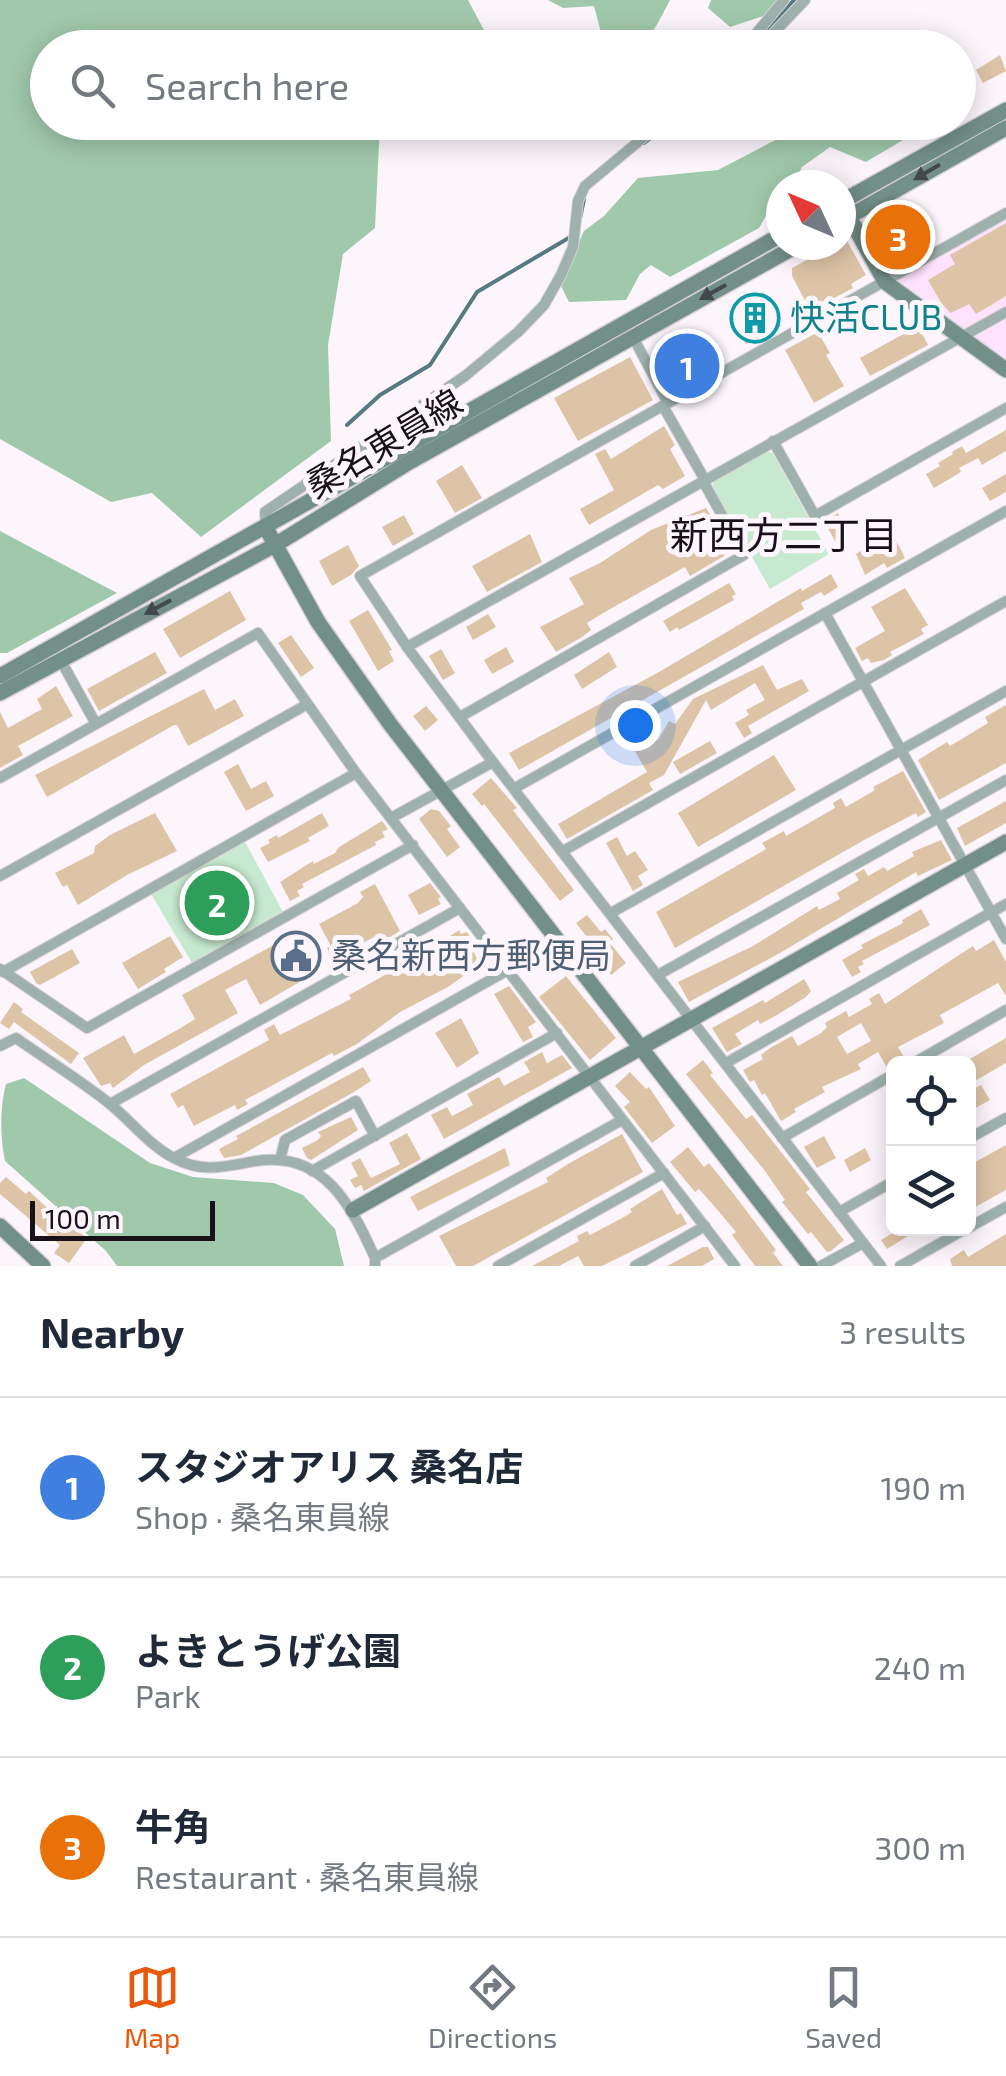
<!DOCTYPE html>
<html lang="en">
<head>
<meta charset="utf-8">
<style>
  :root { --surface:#fff; --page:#f2f2f3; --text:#1f2937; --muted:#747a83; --line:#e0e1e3; --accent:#ea580c }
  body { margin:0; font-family:"Exo 2","Noto Sans JP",sans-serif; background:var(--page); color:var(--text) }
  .controls { position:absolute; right:30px; bottom:30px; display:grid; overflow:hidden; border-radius:15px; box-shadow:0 5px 25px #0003 }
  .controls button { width:90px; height:90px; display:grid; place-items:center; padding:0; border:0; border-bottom:2px solid var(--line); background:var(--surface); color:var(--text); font:50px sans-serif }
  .compass { position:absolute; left:766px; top:170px; width:90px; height:90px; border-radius:50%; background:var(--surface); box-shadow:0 5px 25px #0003; rotate:314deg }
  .scale { position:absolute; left:30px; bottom:25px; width:185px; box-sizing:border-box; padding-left:10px; border:5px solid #1a101a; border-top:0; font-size:28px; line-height:35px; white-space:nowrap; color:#1a101a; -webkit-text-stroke:8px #fcf6fc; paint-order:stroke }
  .you { position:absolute; left:635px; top:725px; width:35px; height:35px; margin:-25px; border:8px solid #fff; border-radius:50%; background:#1a73e8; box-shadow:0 0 0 15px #1a73e833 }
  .badge { display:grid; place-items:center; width:65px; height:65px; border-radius:50%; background:var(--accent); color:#fff; font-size:32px; font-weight:700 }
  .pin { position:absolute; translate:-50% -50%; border:5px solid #fff; box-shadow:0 2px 10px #0006 }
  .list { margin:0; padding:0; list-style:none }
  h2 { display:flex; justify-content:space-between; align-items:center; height:130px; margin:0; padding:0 40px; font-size:42px }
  h2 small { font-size:32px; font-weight:400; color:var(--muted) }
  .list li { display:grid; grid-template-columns:65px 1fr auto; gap:30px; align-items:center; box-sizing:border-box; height:180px; padding:0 40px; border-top:2px solid var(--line) }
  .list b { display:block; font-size:38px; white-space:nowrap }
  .list p { margin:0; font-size:32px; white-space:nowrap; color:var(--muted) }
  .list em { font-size:32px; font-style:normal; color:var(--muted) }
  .icon { flex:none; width:55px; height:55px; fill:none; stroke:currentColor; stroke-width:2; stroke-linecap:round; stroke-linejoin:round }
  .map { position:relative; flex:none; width:1006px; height:1266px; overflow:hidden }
  .search { position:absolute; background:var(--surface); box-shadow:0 5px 25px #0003; left:30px; right:30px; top:30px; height:110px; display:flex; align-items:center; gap:25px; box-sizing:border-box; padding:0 35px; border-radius:55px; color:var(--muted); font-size:38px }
  .sheet { height:670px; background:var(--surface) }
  nav { display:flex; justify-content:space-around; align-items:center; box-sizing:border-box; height:140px; border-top:2px solid var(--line); background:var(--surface); font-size:28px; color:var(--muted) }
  nav a { display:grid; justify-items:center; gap:5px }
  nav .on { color:var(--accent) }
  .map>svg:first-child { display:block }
  .built { fill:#ffe2fe }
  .green { fill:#c6e9cf }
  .forest { fill:#a0c8ab }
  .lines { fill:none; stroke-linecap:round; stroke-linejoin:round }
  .stream { stroke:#567a81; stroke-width:4 }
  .building { fill:#ddc4a6; fill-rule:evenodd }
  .street-casing { stroke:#d8d1d8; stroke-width:12 }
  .secondary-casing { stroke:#d8d1d8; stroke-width:18 }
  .street { stroke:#9eb1ad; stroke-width:10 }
  .secondary { stroke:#728f88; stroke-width:15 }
  .oneway { fill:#42494c }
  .labels { text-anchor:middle; stroke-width:10; stroke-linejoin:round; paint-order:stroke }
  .culture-label { font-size:35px; fill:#0d838f; stroke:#fcf6fc; text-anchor:start }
  .street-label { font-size:35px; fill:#1a101a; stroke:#fcf6fc }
  .service-label { font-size:35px; fill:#4e5e75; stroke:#fcf6fc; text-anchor:start }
  .neighbourhood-label { font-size:38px; fill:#1a101a; stroke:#fcf6fc }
</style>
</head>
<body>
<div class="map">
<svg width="1006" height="1266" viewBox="0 0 1006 1266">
  <rect width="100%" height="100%" fill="#fcf6fc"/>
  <polygon class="built" points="1006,218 1006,359 898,280"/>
  <g class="green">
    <polygon points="768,451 773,454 829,554 770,589 712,486 715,480"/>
    <polygon points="245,842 283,912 192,963 151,894"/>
  </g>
  <g class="forest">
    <polygon points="0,0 468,0 493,47 48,48 48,122 380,123 375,228 343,254 328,345 331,441 201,537 152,493 111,502 0,439"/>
    <path d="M548,0H670C651,36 649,48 605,48L594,6L563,8Z"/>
    <polygon points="711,0 777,0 766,15 730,27 708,8"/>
    <polygon points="808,123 915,123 903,140 866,162 830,147 802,167 793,185 781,185 781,199 773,204 759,228 670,277 651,265 640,274 626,300 569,302 560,284 584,231 604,216 638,178 718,170"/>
    <polygon points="0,531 117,593 7,653 0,653"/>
    <path d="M24,1078L150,1163L193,1177L274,1183L303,1195L335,1229L344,1266H117L106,1251L5,1161C0,1138 0,1106 6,1084Z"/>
  </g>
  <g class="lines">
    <g class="stream">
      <polyline points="760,37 794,0"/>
      <polyline points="644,143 672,122"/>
      <polyline points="578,228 584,199"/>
      <polyline points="347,425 380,395 430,365 477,292 572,236"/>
    </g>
  </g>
  <g class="building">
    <polygon points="1000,55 1006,71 983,83 976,70"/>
    <polygon points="908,216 920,233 916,236 920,241 892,258 877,231"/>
    <polygon points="1006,223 1006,296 976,314 969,304 951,313 942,304 928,280 955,264 950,255"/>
    <polygon points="842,232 866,275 851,284 853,288 821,305 818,300 808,306 792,276 792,268 834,245 841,245"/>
    <polygon points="763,292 781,326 746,344 729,311"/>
    <polygon points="918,326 928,345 870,376 860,358"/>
    <polygon points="818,332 830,353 826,355 844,386 814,403 785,350"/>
    <polygon points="701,344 713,366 673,388 661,366"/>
    <polygon points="630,357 653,400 578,441 554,398"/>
    <polygon points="664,426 675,445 670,449 685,476 663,489 658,485 589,525 580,509 614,490 595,454 605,449 611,459"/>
    <polygon points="1006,430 1006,451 982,465 978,458 959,468 961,472 934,488 926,474 940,466 938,463 953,454 952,452 962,446 966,453"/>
    <polygon points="462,465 482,498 455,513 436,481"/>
    <polygon points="1006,474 1006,492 990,501 982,488"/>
    <polygon points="706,508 712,518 707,520 726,553 724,556 690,576 685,567 605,612 587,623 591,630 582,637 556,652 540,627 584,604 569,578 600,563 651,530"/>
    <polygon points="838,513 849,536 836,543 824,521"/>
    <polygon points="404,515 414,534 393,546 382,527"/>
    <polygon points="892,532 905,558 887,568 884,563 865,575 856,554"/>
    <polygon points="530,534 542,562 487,592 472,566"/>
    <polygon points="348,545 359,566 351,575 332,586 319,561"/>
    <polygon points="831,574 838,587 824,596 821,592 801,603 804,609 519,770 509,753 659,672 801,588 802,591"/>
    <polygon points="729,583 736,594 732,596 734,600 679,630 677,627 670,632 663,621"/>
    <polygon points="905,588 928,625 921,629 924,634 890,652 892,655 884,660 871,663 868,658 862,661 855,648 885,631 871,607"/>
    <polygon points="230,591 246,620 180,658 163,629"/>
    <polygon points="368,610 392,650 389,651 394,661 378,671 349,621"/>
    <polygon points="488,614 496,627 473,640 466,627"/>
    <polygon points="291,635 314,668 301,677 278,643"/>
    <polygon points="506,647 514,662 492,674 484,660"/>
    <polygon points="441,649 455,673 443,680 429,656"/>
    <polygon points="155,652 167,673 99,711 87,689"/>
    <polygon points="609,652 617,667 582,689 574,675"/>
    <polygon points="763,665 777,690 802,679 809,691 748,726 752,733 744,738 735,723 749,715 746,710 765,700 755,683 711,710 706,700 664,775 649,783 653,790 567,839 558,824 647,772 630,743 653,730 658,740 669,721 675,724 693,699"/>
    <polygon points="56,686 73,716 18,746 23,755 0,768 0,712 8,728 42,709 37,699"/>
    <polygon points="204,689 215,710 235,699 244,716 188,746 177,725 174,725 47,797 35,775"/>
    <polygon points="1006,705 1006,763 939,800 918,760 947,742 950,746 970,734 988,723 985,717"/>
    <polygon points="426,706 438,720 425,731 413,716"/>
    <polygon points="710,741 717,753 680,774 673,762"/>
    <polygon points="774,755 796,790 698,847 678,813"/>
    <polygon points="238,764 251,789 266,781 274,796 246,811 224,772"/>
    <polygon points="903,771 926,812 918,817 916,813 866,839 675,948 656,912 766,849 762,843 784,831 786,836 835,808 833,803 841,798 846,807 875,790 873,787"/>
    <polygon points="491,778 517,808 513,810 574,890 560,901 484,804 482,806 472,794"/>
    <polygon points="1006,801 1006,823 965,846 957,828"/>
    <polygon points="431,809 439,811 451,826 447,829 460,847 447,857 419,819"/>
    <polygon points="155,813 177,851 127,875 78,905 67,885 63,887 55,873 94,853 95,846 110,835"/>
    <polygon points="322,813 329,826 308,838 310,841 268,862 260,848 270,843 268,840 277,835 278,838"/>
    <polygon points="382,821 388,829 382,832 385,837 375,842 376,845 302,884 304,887 297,891 300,896 290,901 280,882 313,861 314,864 335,853 339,847"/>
    <polygon points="617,837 627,856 635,851 648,870 638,876 643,885 633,891 606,843"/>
    <polygon points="941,840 952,860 918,876 916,872 780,953 689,1002 678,982 753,946 817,906 819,910 840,899 837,893 859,880 855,874 864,869 868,876 884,867 887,871 914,856 912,852"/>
    <polygon points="430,883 441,897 438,899 441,904 419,915 408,895"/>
    <polygon points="375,884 400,931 380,943 376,936 333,959 327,948 331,946 319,924 358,903 363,897 360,892"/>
    <polygon points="921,909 930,925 862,961 864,964 858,967 861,972 852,977 842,960 863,948 861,945 903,923 902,920"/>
    <polygon points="587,915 601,932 605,929 613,939 609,942 626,963 611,975 585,945 590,941 576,923"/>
    <polygon points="459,930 461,934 467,932 472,940 468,942 480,964 448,987 400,1012 357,1044 334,1056 332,1053 245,1100 248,1104 237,1110 235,1105 194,1126 183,1105 178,1108 170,1094 269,1040 264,1030 274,1024 280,1035 335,1007 351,999 349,995 428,951"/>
    <polygon points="296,933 315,973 260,1005 246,979 225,990 238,1013 144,1065 113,1088 110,1083 101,1086 83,1058 124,1035 134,1054 179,1029 195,1019 182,995"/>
    <polygon points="170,936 183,957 164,969 166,972 138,989 122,963"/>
    <path d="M994,940L1006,962V996L998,983L940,1015L944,1023L898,1047L905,1059L903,1064H894L887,1068L878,1052L858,1064L861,1069L822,1087L825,1092L794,1109L796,1112L781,1121L765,1093L762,1095L754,1080L750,1082L743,1070L763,1059L761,1055L770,1048L792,1036L798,1046L821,1033L827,1027L825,1023L846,1011L849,1017L872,1004L869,999L879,993L885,1004L959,955L973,946L976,951ZM861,1023L871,1041L847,1054L837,1037Z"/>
    <polygon points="72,949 80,963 40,985 36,983 30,972"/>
    <polygon points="566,976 616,1038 590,1060 539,997"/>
    <polygon points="804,979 811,991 806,997 777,1015 760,1024 758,1020 735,1034 742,1044 727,1052 712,1028 763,1000 765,1003"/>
    <polygon points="509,986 536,1022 528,1027 533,1037 523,1042 494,994"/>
    <polygon points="14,1002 23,1009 21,1012 79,1053 71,1064 14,1022 9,1029 0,1023"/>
    <polygon points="461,1018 479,1053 457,1068 435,1033"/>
    <polygon points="1006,1038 1006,1063 968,1085 968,1060"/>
    <polygon points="542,1052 547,1063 562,1055 572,1068 444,1139 431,1115 447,1107 452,1116 473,1105 467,1094 499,1077 504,1086 530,1072 524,1062"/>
    <polygon points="703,1060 713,1073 710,1075 746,1119 752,1115 810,1189 806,1192 844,1240 831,1251 827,1252 811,1232 808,1234 782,1202 785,1200 765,1171 686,1074"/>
    <polygon points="363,1067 371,1081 354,1092 241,1155 224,1158 219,1149 238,1139 236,1136"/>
    <polygon points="630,1072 646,1089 649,1087 675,1126 652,1143 624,1107 630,1102 615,1086"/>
    <polygon points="981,1085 990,1100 968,1112 968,1092"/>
    <polygon points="351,1117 358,1130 311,1160 307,1158 302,1148 318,1140 321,1136 318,1132"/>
    <polygon points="407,1133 421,1159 364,1191 361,1185 355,1188 350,1180 358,1176 351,1163 360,1158 371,1178 400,1164 389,1143"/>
    <polygon points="622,1134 643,1172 473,1266 456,1266 439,1236 548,1182 546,1178 568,1164"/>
    <polygon points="824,1136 836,1158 817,1168 804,1147"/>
    <polygon points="1006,1145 1006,1190 968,1211 968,1166"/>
    <polygon points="688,1147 704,1167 709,1163 733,1193 776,1250 773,1253 783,1266 755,1266 732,1235 736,1232 715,1207 699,1189 695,1192 670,1162"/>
    <polygon points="505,1148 510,1165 418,1211 410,1197"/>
    <polygon points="865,1148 871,1160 850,1172 844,1160"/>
    <polygon points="6,1177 26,1194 29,1191 71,1230 73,1227 87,1238 69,1263 54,1253 60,1245 0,1194 0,1183"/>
    <polygon points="662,1189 677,1215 681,1213 687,1224 602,1266 584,1266 578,1256 559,1266 532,1266 579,1241 577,1236 587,1231 590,1235 624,1217 632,1212 630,1209"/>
    <polygon points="901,1228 921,1228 887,1249 881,1240"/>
    <polygon points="1006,1234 1006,1266 952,1266 950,1259 964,1250 968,1257"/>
    <polygon points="703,1247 708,1247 714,1259 702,1266 667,1266"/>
  </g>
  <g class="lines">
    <g class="street-casing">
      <g id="street">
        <polyline points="744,48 784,0"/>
        <polyline points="759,48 805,0"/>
        <polyline points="633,337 668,403"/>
        <polyline points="663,406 705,480"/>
        <polyline points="773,441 815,516 1006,408"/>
        <polyline points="266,527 265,512 465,376 518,332 544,305 561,275 573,247 578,201 585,186 662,122"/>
        <polyline points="825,613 1006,939"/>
        <polyline points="407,647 1006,312"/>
        <polyline points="60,659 96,724"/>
        <polyline points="460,717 744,555 703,481"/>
        <polyline points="0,778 258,633 356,773 735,1266"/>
        <polyline points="515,788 1006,511"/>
        <polyline points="391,818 493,762"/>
        <polyline points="563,851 1006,601"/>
        <polyline points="0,876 306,705"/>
        <polyline points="611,913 1006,691"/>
        <polyline points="0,969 87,1028 413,845"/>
        <polyline points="3,972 356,773"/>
        <polyline points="658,975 1006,780"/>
        <path d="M0,1046L16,1038C47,1060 80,1080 110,1104C131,1121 150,1146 174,1158C203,1174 227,1166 256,1161C324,1150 352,1207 375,1258V1266"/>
        <polyline points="726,1063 1006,904"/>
        <polyline points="912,1064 1006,1010"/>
        <polyline points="110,1104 460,908"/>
        <polyline points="782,1138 894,1074"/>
        <polyline points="968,1139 1006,1118"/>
        <polyline points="174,1158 508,970"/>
        <polyline points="280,1160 285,1140 356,1101 375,1136"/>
        <polyline points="312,1171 557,1033"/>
        <polyline points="839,1212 894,1181"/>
        <polyline points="968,1228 1006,1207"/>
        <polyline points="375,1258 622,1120"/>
        <polyline points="498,1266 664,1173"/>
        <polyline points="635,1266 705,1226"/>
        <polyline points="821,1266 863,1243"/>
        <polyline points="881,1266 486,753 407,647 360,576 1006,213"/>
        <polyline points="900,1266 967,1228"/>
      </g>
    </g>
    <g class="secondary-casing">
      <g id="secondary">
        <polyline points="841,202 885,282 1006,370"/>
        <polyline points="841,202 1006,110"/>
        <polyline points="841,221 1006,128"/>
        <polyline points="266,528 318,622 390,724 810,1266"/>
        <polyline points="0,676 781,235"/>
        <polyline points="0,693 275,545 406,464 798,245"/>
        <polyline points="353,1210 1006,842"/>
        <polyline points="0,1226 43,1266"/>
      </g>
    </g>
    <use href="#street" class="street"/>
    <use href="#secondary" class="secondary"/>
  </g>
  <defs><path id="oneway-solid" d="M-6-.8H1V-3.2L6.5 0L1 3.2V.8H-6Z" transform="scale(2.5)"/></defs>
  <g class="oneway">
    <use href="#oneway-solid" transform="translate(927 172) rotate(150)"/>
    <use href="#oneway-solid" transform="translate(713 292) rotate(151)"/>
    <use href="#oneway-solid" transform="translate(158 607) rotate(152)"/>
  </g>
  <defs>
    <g id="building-ring" transform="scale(2.5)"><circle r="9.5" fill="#fcf6fc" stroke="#0f9aa8" stroke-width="1.5"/><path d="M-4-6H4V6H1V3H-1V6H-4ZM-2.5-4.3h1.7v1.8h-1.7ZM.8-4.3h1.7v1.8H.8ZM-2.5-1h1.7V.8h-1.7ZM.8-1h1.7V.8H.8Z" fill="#0f9aa8"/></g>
    <g id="civic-ring" transform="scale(2.5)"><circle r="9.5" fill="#fcf6fc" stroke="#5c6f8a" stroke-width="1.5"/><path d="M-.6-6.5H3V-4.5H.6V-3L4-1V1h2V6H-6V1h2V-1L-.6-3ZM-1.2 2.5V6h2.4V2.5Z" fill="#5c6f8a"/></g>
  </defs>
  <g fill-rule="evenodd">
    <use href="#building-ring" x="755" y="318"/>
    <use href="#civic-ring" x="296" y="956"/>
  </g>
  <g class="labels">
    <g class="culture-label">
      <text x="790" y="330">快活CLUB</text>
    </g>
    <g class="street-label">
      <text transform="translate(384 444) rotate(-31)" y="12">桑名東員線</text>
    </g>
    <g class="service-label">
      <text x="331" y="968">桑名新西方郵便局</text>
    </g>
    <g class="neighbourhood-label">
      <text x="784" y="549">新西方二丁目</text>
    </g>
  </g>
</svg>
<div class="controls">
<button><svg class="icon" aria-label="locate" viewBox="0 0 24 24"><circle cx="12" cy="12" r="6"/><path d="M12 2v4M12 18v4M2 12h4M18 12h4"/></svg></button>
<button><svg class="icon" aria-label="layers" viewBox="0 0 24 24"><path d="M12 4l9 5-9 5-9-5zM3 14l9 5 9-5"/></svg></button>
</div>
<svg class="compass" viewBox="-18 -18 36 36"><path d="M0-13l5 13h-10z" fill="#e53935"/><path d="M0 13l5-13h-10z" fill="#747a83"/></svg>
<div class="scale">100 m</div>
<div class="you"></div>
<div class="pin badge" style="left:687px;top:366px;background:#3f7fe0">1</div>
<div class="pin badge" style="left:217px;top:903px;background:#2e9e5b">2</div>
<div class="pin badge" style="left:898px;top:237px;background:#e8710a">3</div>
<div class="search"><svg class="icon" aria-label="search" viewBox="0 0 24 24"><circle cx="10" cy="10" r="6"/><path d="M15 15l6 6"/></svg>Search here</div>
</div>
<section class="sheet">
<h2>Nearby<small>3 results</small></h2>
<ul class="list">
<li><span class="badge" style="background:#3f7fe0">1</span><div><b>スタジオアリス 桑名店</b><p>Shop · 桑名東員線</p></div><em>190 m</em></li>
<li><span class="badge" style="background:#2e9e5b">2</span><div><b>よきとうげ公園</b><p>Park</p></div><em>240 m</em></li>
<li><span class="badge" style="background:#e8710a">3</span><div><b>牛角</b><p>Restaurant · 桑名東員線</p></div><em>300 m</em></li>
</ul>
</section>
<nav>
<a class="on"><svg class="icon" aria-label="map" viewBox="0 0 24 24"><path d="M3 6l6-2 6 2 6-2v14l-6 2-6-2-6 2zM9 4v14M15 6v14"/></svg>Map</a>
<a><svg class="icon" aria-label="directions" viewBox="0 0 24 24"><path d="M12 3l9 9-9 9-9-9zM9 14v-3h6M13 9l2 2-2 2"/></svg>Directions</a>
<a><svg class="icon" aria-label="saved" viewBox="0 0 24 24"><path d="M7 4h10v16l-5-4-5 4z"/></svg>Saved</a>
</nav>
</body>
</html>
